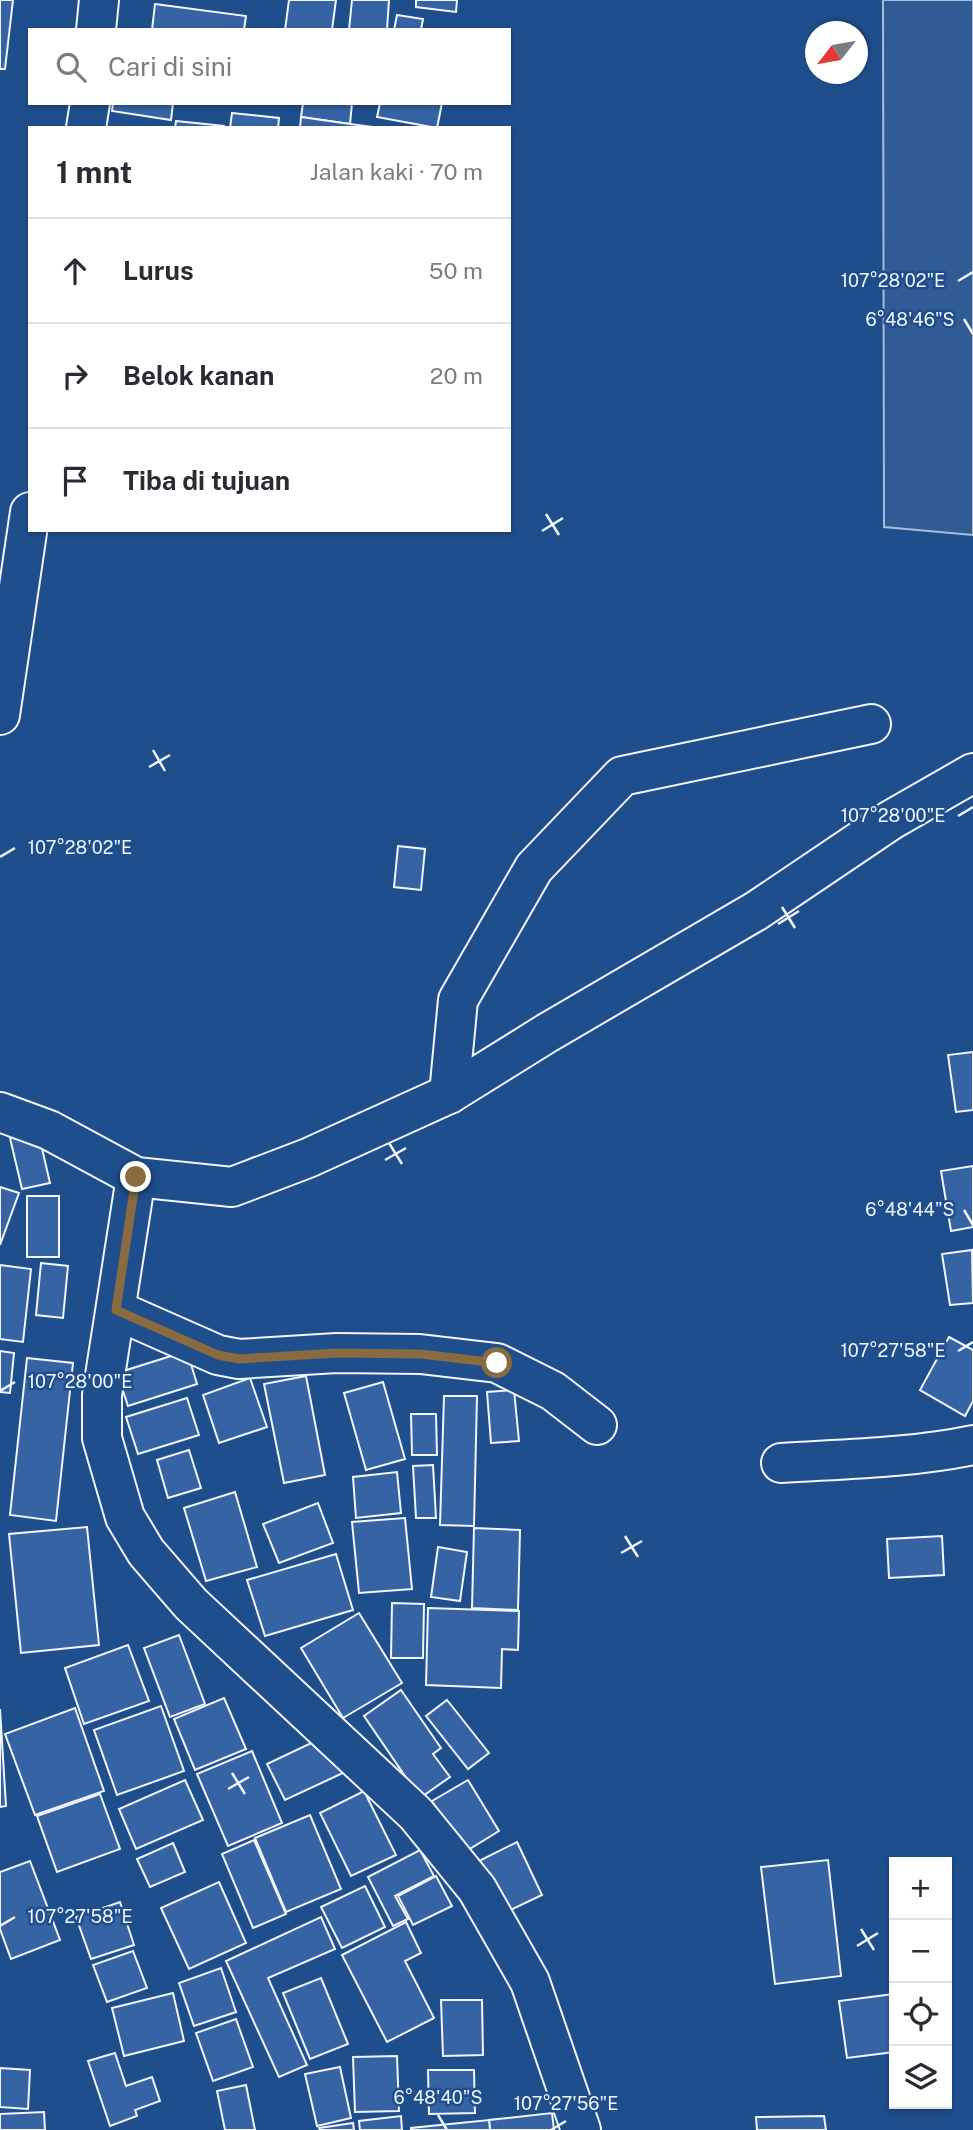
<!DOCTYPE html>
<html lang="id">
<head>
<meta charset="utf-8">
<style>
  :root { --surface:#fff; --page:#f7f7f7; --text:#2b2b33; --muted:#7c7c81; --line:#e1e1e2 }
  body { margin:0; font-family:"Public Sans",sans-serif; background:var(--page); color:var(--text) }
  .controls { position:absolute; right:21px; bottom:21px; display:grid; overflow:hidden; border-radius:0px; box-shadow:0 2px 5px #0004 }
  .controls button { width:63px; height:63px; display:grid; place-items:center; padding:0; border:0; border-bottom:2px solid var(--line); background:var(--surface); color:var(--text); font:35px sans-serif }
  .compass { position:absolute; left:805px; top:21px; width:63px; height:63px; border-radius:50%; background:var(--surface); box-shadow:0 2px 5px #0004; rotate:239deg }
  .stop { position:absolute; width:21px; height:21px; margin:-16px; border:5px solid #8a6a3f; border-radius:50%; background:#fff }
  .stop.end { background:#8a6a3f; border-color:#fff; box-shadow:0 2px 7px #0008 }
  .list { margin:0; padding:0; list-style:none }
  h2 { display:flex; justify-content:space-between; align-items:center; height:91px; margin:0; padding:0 28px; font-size:30px }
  h2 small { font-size:23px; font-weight:400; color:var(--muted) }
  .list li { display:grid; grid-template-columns:46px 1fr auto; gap:21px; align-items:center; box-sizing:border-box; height:105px; padding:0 28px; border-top:2px solid var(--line) }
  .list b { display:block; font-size:26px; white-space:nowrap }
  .list em { font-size:23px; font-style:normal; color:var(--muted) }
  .icon { flex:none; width:38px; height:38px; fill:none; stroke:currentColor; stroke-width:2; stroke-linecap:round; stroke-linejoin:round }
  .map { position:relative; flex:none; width:973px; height:2130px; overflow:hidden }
  .search { position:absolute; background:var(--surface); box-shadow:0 2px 5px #0004; left:28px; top:28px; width:483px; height:77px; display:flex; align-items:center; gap:18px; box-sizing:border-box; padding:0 24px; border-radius:0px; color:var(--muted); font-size:26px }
  .panel { position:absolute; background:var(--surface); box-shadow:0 2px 5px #0004; left:28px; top:126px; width:483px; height:406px; border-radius:0px }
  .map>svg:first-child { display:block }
  .built { fill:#305b95; stroke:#a8bbd7; stroke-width:2 }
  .building { fill:#3563a3; stroke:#f2f6ff; stroke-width:2 }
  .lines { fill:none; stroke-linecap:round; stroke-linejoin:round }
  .minor-casing { stroke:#f2f6ff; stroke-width:42 }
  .highway-casing { stroke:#f2f6ff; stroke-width:42 }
  .minor { stroke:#1f4e8c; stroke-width:38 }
  .highway { stroke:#1f4e8c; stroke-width:38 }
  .route { stroke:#8a6a3f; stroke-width:9 }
  .ticks { fill:none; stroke:#f2f6ff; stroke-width:2.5 }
  .ticks-label { font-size:18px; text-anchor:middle; fill:#f2f6ff; stroke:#1f4e8c; stroke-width:5; stroke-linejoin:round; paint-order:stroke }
</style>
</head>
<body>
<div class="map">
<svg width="973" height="2130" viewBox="0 0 973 2130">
  <rect width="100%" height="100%" fill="#1f4e8c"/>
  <polygon class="built" points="883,0 973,0 973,535 884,527"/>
  <g class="building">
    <polygon points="0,0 13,0 5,69 0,69"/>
    <polygon points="289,0 336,0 332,30 285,30"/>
    <polygon points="352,0 389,0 387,30 349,30"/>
    <polygon points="416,0 457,0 456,12 416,7"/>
    <polygon points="155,4 246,16 244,30 152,30"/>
    <polygon points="397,15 423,19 421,30 394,30"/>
    <polygon points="113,103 173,103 171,120 112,111"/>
    <polygon points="303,103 352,103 350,124 301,117"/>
    <polygon points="380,103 442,103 437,128 377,117"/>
    <polygon points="232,113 279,118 278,128 230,128"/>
    <polygon points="301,117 350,124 381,128 300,128"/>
    <polygon points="176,121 224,126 224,128 175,128"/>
    <polygon points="398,846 425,849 421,890 394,887"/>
    <polygon points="973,1052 973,1110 956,1112 948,1055"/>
    <polygon points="38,1131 50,1183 22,1189 10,1138"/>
    <polygon points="973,1166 973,1227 951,1231 941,1171"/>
    <polygon points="0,1187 19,1193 0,1245"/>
    <rect x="27" y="1196" width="32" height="61"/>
    <polygon points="972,1250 973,1303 950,1305 942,1254"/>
    <polygon points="41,1263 68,1266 63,1318 36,1315"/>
    <polygon points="0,1265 31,1269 23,1342 0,1339"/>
    <polygon points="949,1337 973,1350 973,1401 965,1416 920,1390"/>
    <polygon points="0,1351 14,1353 10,1393 0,1392"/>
    <polygon points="187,1351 197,1384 128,1406 117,1373"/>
    <polygon points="27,1358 73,1363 56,1521 10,1515"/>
    <polygon points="306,1376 325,1475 284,1483 264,1384"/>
    <polygon points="250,1378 267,1427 219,1443 203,1395"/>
    <polygon points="383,1382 405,1459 366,1470 344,1393"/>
    <polygon points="514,1390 519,1441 491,1443 487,1392"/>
    <polygon points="444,1396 477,1396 474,1526 440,1525"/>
    <polygon points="187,1398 199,1435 138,1454 126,1417"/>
    <polygon points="411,1414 436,1414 437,1455 412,1455"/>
    <polygon points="189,1450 201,1488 168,1498 157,1460"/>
    <polygon points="433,1465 436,1518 416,1518 413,1466"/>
    <polygon points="397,1472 401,1513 356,1518 353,1477"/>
    <polygon points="235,1492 257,1567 206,1581 184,1508"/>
    <polygon points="318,1503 333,1543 279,1563 263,1524"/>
    <polygon points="405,1518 412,1589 359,1593 352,1522"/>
    <polygon points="87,1527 99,1645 21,1653 9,1534"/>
    <polygon points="474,1528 520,1530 518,1610 472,1608"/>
    <polygon points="942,1536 944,1575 889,1578 887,1539"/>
    <polygon points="438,1547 467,1552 460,1601 431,1597"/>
    <polygon points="336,1554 353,1610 265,1636 247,1580"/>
    <polygon points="392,1603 424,1604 423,1658 391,1658"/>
    <polygon points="428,1608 519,1611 518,1650 502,1649 501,1688 426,1685"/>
    <polygon points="359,1613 402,1683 343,1718 301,1648"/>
    <polygon points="179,1635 205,1704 170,1717 144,1648"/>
    <polygon points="128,1645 149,1701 84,1724 65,1668"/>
    <polygon points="401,1690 441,1748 433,1754 450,1777 420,1798 364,1716"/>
    <polygon points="224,1698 246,1749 195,1770 174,1719"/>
    <polygon points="447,1700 489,1753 468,1769 426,1716"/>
    <polygon points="161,1706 184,1771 117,1795 94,1730"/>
    <polygon points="75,1708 104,1791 35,1815 5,1734"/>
    <polygon points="0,1709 6,1806 0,1807"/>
    <polygon points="328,1735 345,1772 285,1800 267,1764"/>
    <polygon points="252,1751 282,1823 228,1846 197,1774"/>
    <polygon points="185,1780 203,1820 136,1849 119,1809"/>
    <polygon points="468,1780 499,1831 463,1853 432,1801"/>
    <polygon points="364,1791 396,1855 351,1876 320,1813"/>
    <polygon points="100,1794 120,1849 57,1872 37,1816"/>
    <polygon points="310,1815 341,1889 286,1912 255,1838"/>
    <polygon points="254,1840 286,1914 253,1928 222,1854"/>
    <polygon points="517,1842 542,1895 504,1913 479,1861"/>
    <polygon points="173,1843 185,1872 150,1887 137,1859"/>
    <polygon points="420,1850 434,1876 395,1896 408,1919 393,1926 368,1877"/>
    <polygon points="828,1860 841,1976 775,1984 761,1867"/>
    <polygon points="30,1861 60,1940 11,1959 0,1929 0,1872"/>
    <polygon points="436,1876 452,1906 413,1925 398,1896"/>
    <polygon points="219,1882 246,1943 189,1969 161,1908"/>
    <polygon points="365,1886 385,1927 342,1948 321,1907"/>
    <polygon points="120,1902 134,1945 91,1959 76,1917"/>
    <polygon points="321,1917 335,1949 268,1978 307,2065 279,2077 226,1961"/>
    <polygon points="406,1922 421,1953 405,1961 434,2018 387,2042 342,1955"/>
    <polygon points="133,1951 147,1988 107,2002 93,1965"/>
    <polygon points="221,1968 236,2012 194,2026 179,1983"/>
    <polygon points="321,1978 348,2044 310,2059 283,1993"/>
    <polygon points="173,1993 184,2041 124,2056 112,2008"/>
    <polygon points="894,1994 894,2052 847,2058 839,2001"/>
    <polygon points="441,2000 482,2000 483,2055 443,2056"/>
    <polygon points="236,2019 253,2067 213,2081 196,2033"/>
    <polygon points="115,2053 126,2086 152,2077 160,2101 135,2110 137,2116 110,2126 88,2061"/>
    <polygon points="397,2056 399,2111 355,2112 353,2057"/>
    <polygon points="340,2067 351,2118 317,2126 305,2074"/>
    <polygon points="0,2068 30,2070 28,2109 0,2107"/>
    <polygon points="428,2070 474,2070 475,2113 429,2114"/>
    <polygon points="246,2085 255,2130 225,2130 217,2091"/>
    <polygon points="44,2112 45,2130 0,2130 0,2114"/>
    <polygon points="552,2113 554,2130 490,2130 489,2120"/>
    <polygon points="401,2116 402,2130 360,2130 359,2121"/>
    <polygon points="824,2116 826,2130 757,2130 756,2117"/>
    <polygon points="489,2120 490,2130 411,2130 411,2128"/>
    <polygon points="353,2123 354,2130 320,2130 319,2128"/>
  </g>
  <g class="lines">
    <g class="minor-casing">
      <g id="minor">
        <polyline points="449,1094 458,1000 534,868 622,776 871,724"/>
        <polyline points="0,1112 49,1130 136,1177 232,1187 308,1158 449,1094 547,1033 756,911 891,820 973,773"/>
        <polyline points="136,1177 102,1395 102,1438 125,1517 146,1552 191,1604 416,1814 477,1889 530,1982 581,2130"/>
        <polyline points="116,1310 218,1355 239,1359 337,1353 420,1354 497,1363 553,1391 597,1425"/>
        <path d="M781,1463C845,1459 910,1458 973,1445"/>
      </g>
    </g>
    <g class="highway-casing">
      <g id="highway">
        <polyline points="96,30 99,0"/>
        <polyline points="86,128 90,103"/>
        <polyline points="0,715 30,512"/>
      </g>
    </g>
    <use href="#minor" class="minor"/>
    <use href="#highway" class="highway"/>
  </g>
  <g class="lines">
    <polyline class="route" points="136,1177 116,1310 218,1355 239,1359 337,1353 421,1354 497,1363"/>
  </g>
  <path class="ticks" d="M958,281L973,272M964,319L973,334M546,514L559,535M542,531L563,518M153,750L165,771M149,767L170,755M958,816L973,807M0,857L15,848M782,907L795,928M778,924L799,911M389,1143L402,1164M385,1160L406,1148M964,1210L973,1225M958,1351L973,1342M0,1391L15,1382M625,1536L638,1557M621,1553L642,1541M232,1773L245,1794M228,1789L249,1777M0,1926L15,1917M861,1929L874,1950M857,1946L878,1933M438,2115L447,2130M551,2130L566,2121"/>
  <g class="ticks-label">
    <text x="893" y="287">107°28'02"E</text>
    <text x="910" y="326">6°48'46"S</text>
    <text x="893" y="822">107°28'00"E</text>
    <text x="80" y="854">107°28'02"E</text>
    <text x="910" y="1216">6°48'44"S</text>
    <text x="893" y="1357">107°27'58"E</text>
    <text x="80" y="1388">107°28'00"E</text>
    <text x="80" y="1923">107°27'58"E</text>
    <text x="438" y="2104">6°48'40"S</text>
    <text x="566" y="2110">107°27'56"E</text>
  </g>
</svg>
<div class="controls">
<button>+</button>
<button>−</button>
<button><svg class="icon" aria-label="locate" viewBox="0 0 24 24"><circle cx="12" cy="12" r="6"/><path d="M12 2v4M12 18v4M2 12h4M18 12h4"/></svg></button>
<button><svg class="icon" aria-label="layers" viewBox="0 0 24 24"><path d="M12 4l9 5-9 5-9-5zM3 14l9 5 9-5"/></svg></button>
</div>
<svg class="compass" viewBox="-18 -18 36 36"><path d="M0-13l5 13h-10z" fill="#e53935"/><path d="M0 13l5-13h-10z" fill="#7c7c81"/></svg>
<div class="stop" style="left:497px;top:1363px"></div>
<div class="stop end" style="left:136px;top:1177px"></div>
<div class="search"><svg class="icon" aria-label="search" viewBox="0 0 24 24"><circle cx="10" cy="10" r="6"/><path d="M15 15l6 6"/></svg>Cari di sini</div>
<section class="panel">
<h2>1 mnt<small>Jalan kaki · 70 m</small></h2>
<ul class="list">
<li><svg class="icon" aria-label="ahead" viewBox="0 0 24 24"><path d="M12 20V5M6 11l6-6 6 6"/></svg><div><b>Lurus</b></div><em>50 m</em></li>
<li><svg class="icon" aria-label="right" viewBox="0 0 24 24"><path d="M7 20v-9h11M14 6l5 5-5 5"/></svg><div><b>Belok kanan</b></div><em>20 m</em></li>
<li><svg class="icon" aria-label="arrive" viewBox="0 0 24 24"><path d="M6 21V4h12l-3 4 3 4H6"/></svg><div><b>Tiba di tujuan</b></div></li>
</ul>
</section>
</div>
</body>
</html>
